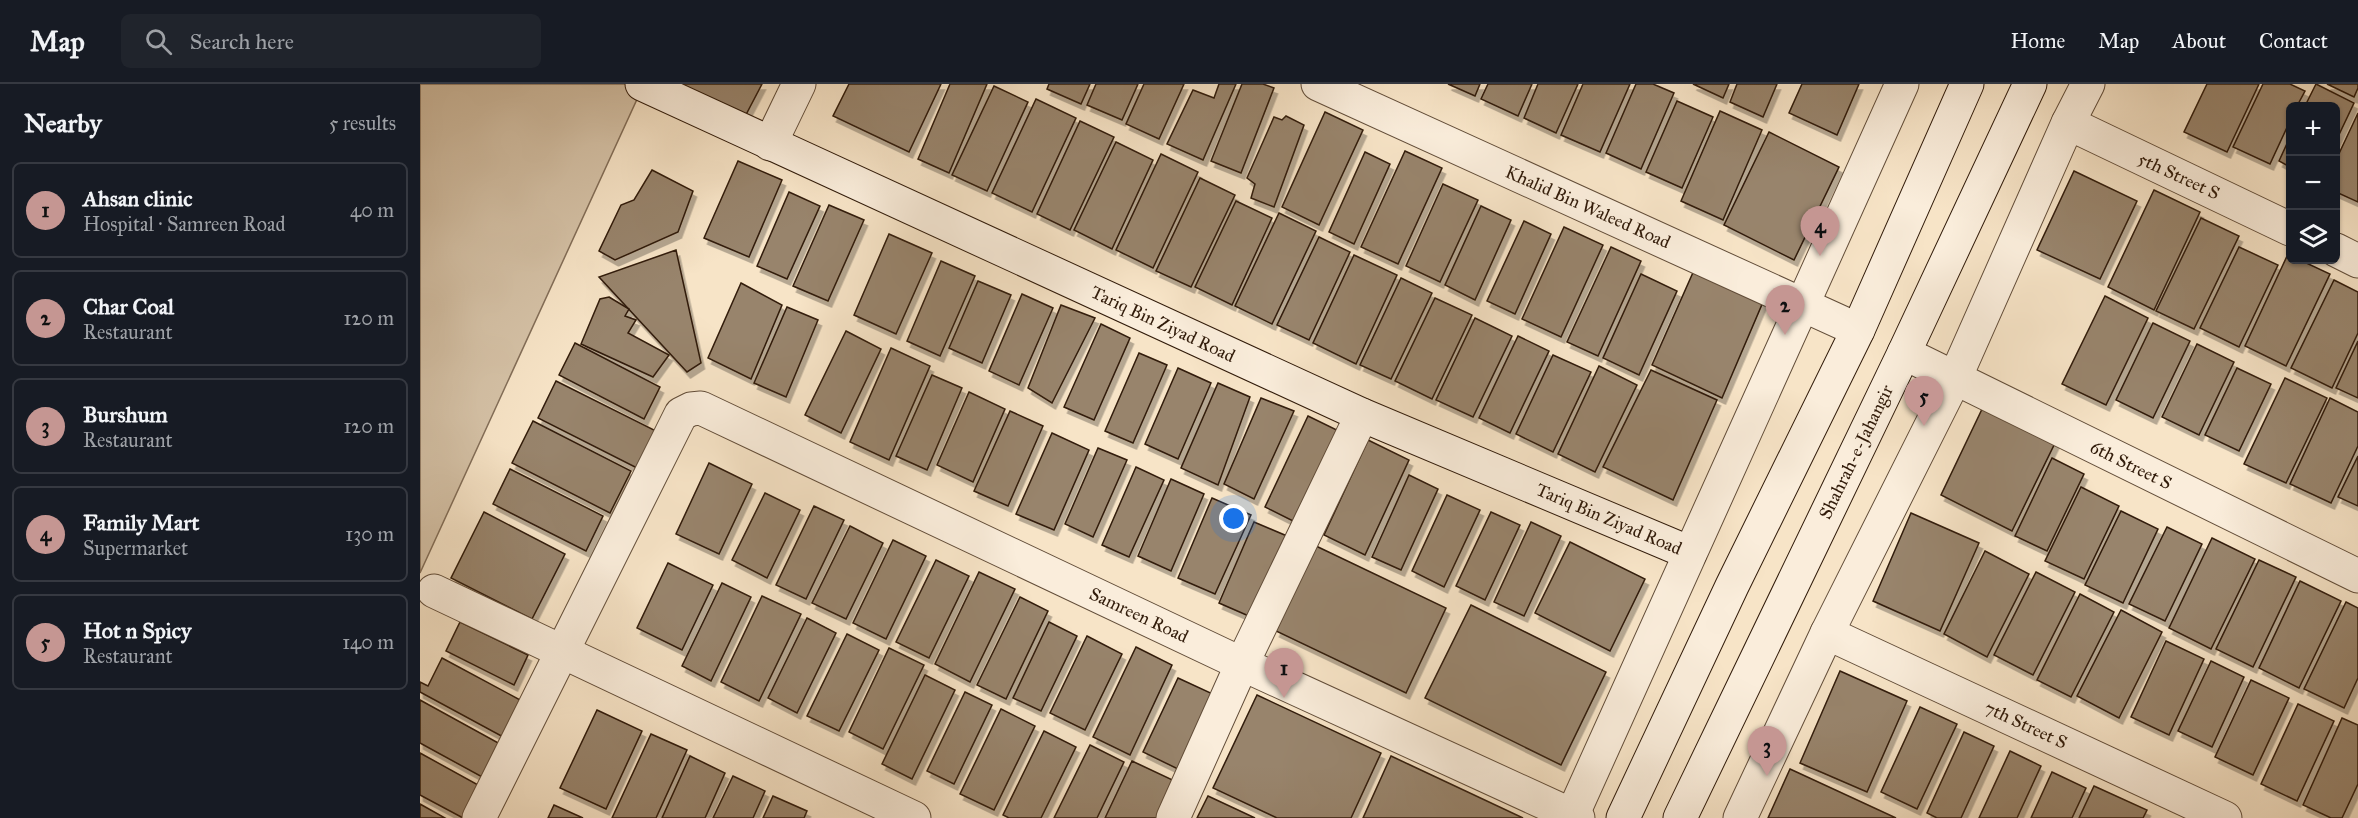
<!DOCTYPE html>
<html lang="en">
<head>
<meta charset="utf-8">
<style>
  :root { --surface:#171b24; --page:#20242c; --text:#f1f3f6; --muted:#9ea1a6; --line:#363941; --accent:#c59692 }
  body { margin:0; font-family:"IM FELL Great Primer",serif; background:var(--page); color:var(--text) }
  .controls { position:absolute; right:18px; top:18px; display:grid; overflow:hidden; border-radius:9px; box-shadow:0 2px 4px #0004 }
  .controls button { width:54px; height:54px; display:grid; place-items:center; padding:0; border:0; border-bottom:2px solid var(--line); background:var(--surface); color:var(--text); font:30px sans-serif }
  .you { position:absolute; left:814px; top:435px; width:21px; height:21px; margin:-15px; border:4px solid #fff; border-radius:50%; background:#1a73e8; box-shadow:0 0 0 9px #1a73e833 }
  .badge { display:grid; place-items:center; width:39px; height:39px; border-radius:50%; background:var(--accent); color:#111; font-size:20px; font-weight:700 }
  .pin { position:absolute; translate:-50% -50px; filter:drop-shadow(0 2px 3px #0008) }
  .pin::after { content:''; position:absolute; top:32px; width:21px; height:18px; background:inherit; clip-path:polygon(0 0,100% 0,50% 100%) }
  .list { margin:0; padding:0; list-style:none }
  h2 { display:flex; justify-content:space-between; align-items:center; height:78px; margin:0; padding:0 24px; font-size:26px }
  h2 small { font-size:20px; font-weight:400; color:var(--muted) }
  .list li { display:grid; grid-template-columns:39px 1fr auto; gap:18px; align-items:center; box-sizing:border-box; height:96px; margin:0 12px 12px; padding:0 12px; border:2px solid var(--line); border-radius:9px }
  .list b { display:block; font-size:22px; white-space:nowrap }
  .list p { margin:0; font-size:20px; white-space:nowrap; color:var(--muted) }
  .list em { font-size:20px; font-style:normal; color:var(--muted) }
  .icon { flex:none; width:33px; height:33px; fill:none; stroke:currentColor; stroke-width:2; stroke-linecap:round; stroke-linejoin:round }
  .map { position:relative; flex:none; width:1938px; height:734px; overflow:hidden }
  header { display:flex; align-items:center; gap:36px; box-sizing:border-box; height:84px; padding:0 30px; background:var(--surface); border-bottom:2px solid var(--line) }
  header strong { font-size:28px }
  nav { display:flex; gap:33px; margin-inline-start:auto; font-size:21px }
  .search { width:420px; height:54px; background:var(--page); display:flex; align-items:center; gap:15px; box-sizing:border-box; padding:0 21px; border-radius:9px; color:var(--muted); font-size:22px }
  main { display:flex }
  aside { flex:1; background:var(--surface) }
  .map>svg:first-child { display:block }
  .green { fill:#d5c2a7; stroke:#836e58; stroke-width:1.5 }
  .building { fill:#98846c; stroke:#311b0a; stroke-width:1.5; filter:url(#shadow) }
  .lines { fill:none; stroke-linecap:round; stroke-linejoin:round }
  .street-casing { stroke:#624d39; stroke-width:35 }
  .secondary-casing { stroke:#311b0a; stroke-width:35 }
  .street { stroke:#faeddb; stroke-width:33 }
  .secondary { stroke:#faeddb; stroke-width:33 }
  .labels { text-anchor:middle; stroke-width:5; stroke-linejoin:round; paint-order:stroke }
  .street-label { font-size:18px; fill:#311b0a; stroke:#faeddb }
</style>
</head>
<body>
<header>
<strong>Map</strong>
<div class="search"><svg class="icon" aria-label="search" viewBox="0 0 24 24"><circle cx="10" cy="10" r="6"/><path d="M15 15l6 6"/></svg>Search here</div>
<nav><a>Home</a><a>Map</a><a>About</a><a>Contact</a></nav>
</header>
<main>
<aside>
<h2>Nearby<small>5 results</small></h2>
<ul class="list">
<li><span class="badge">1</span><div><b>Ahsan clinic</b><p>Hospital · Samreen Road</p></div><em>40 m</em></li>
<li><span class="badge">2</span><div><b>Char Coal</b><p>Restaurant</p></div><em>120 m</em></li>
<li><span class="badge">3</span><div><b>Burshum</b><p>Restaurant</p></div><em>120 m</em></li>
<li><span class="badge">4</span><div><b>Family Mart</b><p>Supermarket</p></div><em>130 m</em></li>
<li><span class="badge">5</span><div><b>Hot n Spicy</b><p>Restaurant</p></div><em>140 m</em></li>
</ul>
</aside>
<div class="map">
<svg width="1938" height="734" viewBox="0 0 1938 734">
  <defs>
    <filter id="shadow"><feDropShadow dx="3.5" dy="6" stdDeviation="0" flood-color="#0004"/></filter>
  </defs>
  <rect width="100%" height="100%" fill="#f7e4c7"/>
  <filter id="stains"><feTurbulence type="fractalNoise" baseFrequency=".00333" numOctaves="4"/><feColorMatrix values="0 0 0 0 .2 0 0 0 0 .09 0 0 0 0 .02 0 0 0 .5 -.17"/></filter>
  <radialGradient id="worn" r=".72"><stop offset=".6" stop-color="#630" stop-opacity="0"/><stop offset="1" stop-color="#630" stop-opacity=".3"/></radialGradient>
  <polygon class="green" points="0,0 224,0 0,489"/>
  <g class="building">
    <polygon points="233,0 342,0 319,44"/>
    <polygon points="429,0 521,0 489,68 413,32"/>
    <polygon points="530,0 567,0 529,89 498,75"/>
    <polygon points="629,0 670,0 661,20 627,5"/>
    <polygon points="676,0 718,0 702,36 667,21"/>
    <polygon points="724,0 764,0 739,55 706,40"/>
    <polygon points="799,0 816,0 783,76 747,60 773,6 794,14"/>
    <polygon points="822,0 843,0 854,4 821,89 791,77"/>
    <polygon points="1028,0 1060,0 1055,12"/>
    <polygon points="1068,0 1112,0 1098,32 1061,15"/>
    <polygon points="1118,0 1158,0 1136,49 1104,34"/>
    <polygon points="1163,0 1210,0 1180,68 1141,51"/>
    <polygon points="1216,0 1233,0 1254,9 1221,85 1186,69"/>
    <polygon points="1273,0 1309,0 1303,14"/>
    <polygon points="1317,0 1357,0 1343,33 1310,18"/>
    <polygon points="1382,0 1439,0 1417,51 1369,29"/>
    <polygon points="1787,0 1839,0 1807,68 1764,48"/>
    <polygon points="1843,0 1870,0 1885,7 1877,22 1870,22 1870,37 1850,80 1813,63"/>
    <polygon points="1896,0 1934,19 1916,57 1916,22 1885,22"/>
    <polygon points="1907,0 1938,0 1938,4 1934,13"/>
    <polygon points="574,2 608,18 567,107 532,91"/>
    <polygon points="616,15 656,34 612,128 572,109"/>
    <polygon points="1257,17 1293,33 1262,104 1226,88"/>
    <polygon points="1300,27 1342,46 1303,136 1261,117"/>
    <polygon points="905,28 943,46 899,141 862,123"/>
    <polygon points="1938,29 1938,118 1916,108 1916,76"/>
    <polygon points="866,32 884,41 854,123 831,114 835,100 827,94 854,33 862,36"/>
    <polygon points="660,37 694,53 650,146 617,130"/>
    <polygon points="1349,48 1419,83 1374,176 1304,141"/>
    <polygon points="1870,53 1870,83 1859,77"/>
    <polygon points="696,58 733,76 692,165 654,146"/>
    <polygon points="985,67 1022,84 978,180 941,163"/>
    <polygon points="945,68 970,80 934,160 909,148"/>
    <polygon points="741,70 778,88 733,184 696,166"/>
    <polygon points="318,77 362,96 329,173 284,154"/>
    <polygon points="232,86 273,107 258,148 195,176 179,167 201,121 214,116"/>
    <polygon points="1654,87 1717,117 1680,195 1617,166"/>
    <polygon points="780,94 815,111 771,203 736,187"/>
    <polygon points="1023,100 1058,116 1020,198 986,182"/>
    <polygon points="1734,106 1780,128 1734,226 1688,203"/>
    <polygon points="369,108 400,122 367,195 337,182"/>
    <polygon points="816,117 852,134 812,221 775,203"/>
    <polygon points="409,121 444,136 408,217 373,202"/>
    <polygon points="1061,122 1091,136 1055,216 1025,201"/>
    <polygon points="859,129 896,147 852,240 815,222"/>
    <polygon points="1781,134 1819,152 1774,245 1736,227"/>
    <polygon points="1104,137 1131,150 1095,230 1067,217"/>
    <polygon points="1144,143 1183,161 1141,253 1102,235"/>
    <polygon points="469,150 512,169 476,250 434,231"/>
    <polygon points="899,153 930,168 889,256 857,241"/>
    <polygon points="1191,163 1221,177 1178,272 1147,258"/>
    <polygon points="1819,163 1858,181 1819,263 1780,244"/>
    <polygon points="256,166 281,279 267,288 179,193"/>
    <polygon points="1868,170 1870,176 1880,176 1910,190 1866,282 1825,262"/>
    <polygon points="934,171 977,191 936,280 893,259"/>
    <polygon points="521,177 555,192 520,272 487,257"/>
    <polygon points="1275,184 1343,218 1302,314 1232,281"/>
    <polygon points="1221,190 1257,207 1219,291 1183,274"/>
    <polygon points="981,194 1012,209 971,295 940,281"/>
    <polygon points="1914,196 1938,208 1938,249 1912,304 1871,284"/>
    <polygon points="558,197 591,211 562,279 529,264"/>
    <polygon points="321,199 362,221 331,295 288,274"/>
    <polygon points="602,210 633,224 599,301 569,287"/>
    <polygon points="1685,212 1728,234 1686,321 1642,300"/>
    <polygon points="189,213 209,225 205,232 216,236 208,249 249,271 233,293 161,260 180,215"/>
    <polygon points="1015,214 1052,231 1012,315 975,297"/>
    <polygon points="641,221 675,234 632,319 608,304"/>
    <polygon points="367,223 398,236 366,313 334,299"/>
    <polygon points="1055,234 1092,252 1053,333 1016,316"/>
    <polygon points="1733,239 1770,257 1733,334 1696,316"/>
    <polygon points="681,240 710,254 674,336 644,323"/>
    <polygon points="426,247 461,265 421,349 385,331"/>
    <polygon points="1098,252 1129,267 1090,349 1059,334"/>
    <polygon points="1938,257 1938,314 1916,304"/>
    <polygon points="155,259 240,303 224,335 139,291"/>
    <polygon points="1777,260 1814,278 1779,351 1742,333"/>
    <polygon points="471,264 510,282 469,376 430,358"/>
    <polygon points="719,269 747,281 713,359 685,347"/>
    <polygon points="1133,271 1171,288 1133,368 1096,350"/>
    <polygon points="1179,282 1217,301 1175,388 1138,370"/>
    <polygon points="758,284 791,299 758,375 725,360"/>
    <polygon points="1817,284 1851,300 1819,367 1785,351"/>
    <polygon points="1231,286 1297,316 1253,416 1183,383"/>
    <polygon points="512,291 542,304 507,386 476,372"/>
    <polygon points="1865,294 1907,314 1866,399 1824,380"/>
    <polygon points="136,297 236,347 217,384 118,334"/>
    <polygon points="798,299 830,313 798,401 761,384"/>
    <polygon points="549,308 585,325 553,398 517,381"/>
    <polygon points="841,314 874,327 834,415 804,400"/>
    <polygon points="1910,314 1938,328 1938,362 1911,419 1870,400"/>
    <polygon points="1564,321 1636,357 1592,447 1521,411"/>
    <polygon points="590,327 623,342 588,422 554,407"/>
    <polygon points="888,332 925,350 881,441 845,423"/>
    <polygon points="113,337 211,387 190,429 92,379"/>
    <polygon points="632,349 669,366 634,446 596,430"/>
    <polygon points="948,356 989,376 945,471 904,451"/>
    <polygon points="678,364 707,376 673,453 645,440"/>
    <polygon points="1938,372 1938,422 1918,413"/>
    <polygon points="1632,374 1664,390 1627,467 1595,452"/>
    <polygon points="289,379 332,400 299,470 256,450"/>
    <polygon points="716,383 744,396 709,473 682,461"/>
    <polygon points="90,385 183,432 166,467 73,420"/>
    <polygon points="989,391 1018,405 981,486 952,473"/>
    <polygon points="751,395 784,410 751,487 718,472"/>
    <polygon points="1661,403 1699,422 1664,495 1625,477"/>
    <polygon points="345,409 380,426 347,494 312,476"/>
    <polygon points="1027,411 1060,426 1024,503 992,487"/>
    <polygon points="792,414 831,431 795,510 758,494"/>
    <polygon points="394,422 424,436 386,515 356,501"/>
    <polygon points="1701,427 1738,445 1703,519 1665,501"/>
    <polygon points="64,428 145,470 112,535 31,494"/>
    <polygon points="1071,428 1100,441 1065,516 1036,502"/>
    <polygon points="1491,429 1559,459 1520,547 1453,517"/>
    <polygon points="834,438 867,452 831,533 799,519"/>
    <polygon points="1111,438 1141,452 1104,532 1074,518"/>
    <polygon points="430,442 463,459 426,535 392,519"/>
    <polygon points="1747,443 1782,460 1745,537 1709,520"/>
    <polygon points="1792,454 1835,475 1791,565 1749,544"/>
    <polygon points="473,456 506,472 466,555 433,539"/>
    <polygon points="1150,458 1225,495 1190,567 1115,529"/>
    <polygon points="896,462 1026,524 986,609 856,547"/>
    <polygon points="1565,467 1609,490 1567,573 1524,550"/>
    <polygon points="516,476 549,492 509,574 476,558"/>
    <polygon points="1839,476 1876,493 1833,583 1796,565"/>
    <polygon points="248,479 293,501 262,566 217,544"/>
    <polygon points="559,488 595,505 550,598 515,580"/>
    <polygon points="1616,488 1655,508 1613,591 1574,571"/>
    <polygon points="1880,497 1921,517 1879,604 1839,584"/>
    <polygon points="302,499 331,513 291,597 262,582"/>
    <polygon points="1660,510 1694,528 1651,613 1617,596"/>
    <polygon points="342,512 381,530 339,617 301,598"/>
    <polygon points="600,513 628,527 586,615 557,601"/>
    <polygon points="1926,518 1938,524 1938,594 1924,624 1884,605"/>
    <polygon points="1051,521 1186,588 1141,681 1005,614"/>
    <polygon points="1701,526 1742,548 1699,634 1657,612"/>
    <polygon points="387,534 416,549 377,629 348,614"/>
    <polygon points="40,538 108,571 94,601 26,567"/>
    <polygon points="629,538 657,552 621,627 593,614"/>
    <polygon points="427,550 459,566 419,647 387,632"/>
    <polygon points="667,552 702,570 665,646 630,629"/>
    <polygon points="1746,557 1784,575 1749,651 1711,633"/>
    <polygon points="716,563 752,581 710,671 673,653"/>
    <polygon points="469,564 504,581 463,665 429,648"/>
    <polygon points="22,574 104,618 85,654 0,608 0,598 8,602"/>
    <polygon points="1791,577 1824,593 1792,663 1758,647"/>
    <polygon points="1420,587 1487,617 1447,708 1380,679"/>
    <polygon points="505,591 535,606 492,695 462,680"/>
    <polygon points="758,594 795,611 760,686 723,668"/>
    <polygon points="1831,596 1869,614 1833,691 1795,673"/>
    <polygon points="545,608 572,621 534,700 507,687"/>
    <polygon points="837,611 961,669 931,734 857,734 793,704"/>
    <polygon points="0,616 82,661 64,694 0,659"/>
    <polygon points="1878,620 1914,637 1877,717 1841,700"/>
    <polygon points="1500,623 1537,640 1497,725 1461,708"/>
    <polygon points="581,625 615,642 574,726 540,710"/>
    <polygon points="177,626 222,647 186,725 140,704"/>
    <polygon points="1922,634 1938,641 1938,700 1922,734 1911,734 1883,721"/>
    <polygon points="624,647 656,663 621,734 589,734 583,731"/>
    <polygon points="1544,648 1574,662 1541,734 1517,734 1507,729"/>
    <polygon points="231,650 267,666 236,734 192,734"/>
    <polygon points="670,661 704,678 677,734 634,734"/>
    <polygon points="1590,667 1621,682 1597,734 1559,734"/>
    <polygon points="0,669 60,702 43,734 0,711"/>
    <polygon points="270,672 305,689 285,734 242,734"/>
    <polygon points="971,672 1103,734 943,734"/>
    <polygon points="712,677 759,699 742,734 685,734"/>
    <polygon points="1370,685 1476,734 1348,734"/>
    <polygon points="1632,688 1666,704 1652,734 1611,734"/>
    <polygon points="313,692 345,707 333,734 293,734"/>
    <polygon points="1674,702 1727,726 1723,734 1659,734"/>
    <polygon points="353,712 387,727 384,734 343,734"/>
    <polygon points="788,712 835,734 777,734"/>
    <polygon points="0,720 25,734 0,734"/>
    <polygon points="134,721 163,734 128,734"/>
  </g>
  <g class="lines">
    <g class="street-casing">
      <g id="street">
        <polyline points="898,0 1438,246"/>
        <polyline points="1648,39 1870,145"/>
        <polyline points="350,60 379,0"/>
        <polyline points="1916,166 1938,177"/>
        <polyline points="1484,269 1938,492"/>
        <polyline points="14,507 494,734"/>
        <polyline points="1407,549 1805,734"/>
        <polyline points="59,734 261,330 271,325 281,324 822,580 1158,734"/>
        <polyline points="753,734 822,580 942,331"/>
        <polyline points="1151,734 1482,0"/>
        <polyline points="1320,734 1407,549 1535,294 1648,39 1668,0"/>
      </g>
    </g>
    <g class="secondary-casing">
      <g id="secondary">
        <polyline points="222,0 942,331 1270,469"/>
        <polyline points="1203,734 1312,502 1438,246 1547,0"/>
        <polyline points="1260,734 1484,269 1610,0"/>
      </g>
    </g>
    <use href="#street" class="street"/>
    <use href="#secondary" class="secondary"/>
  </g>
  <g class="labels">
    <g class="street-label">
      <text transform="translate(1759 92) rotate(25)" y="6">5th Street S</text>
      <text transform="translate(1168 123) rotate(24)" y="6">Khalid Bin Waleed Road</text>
      <text transform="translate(743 240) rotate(25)" y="6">Tariq Bin Ziyad Road</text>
      <text transform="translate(1436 368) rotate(-64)" y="6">Shahrah-e-Jahangir</text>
      <text transform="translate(1711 381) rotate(26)" y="6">6th Street S</text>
      <text transform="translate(1189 435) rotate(23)" y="6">Tariq Bin Ziyad Road</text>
      <text transform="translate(719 531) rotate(25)" y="6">Samreen Road</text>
      <text transform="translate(1606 641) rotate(25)" y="6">7th Street S</text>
    </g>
  </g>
  <rect width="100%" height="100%" filter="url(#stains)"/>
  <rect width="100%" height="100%" fill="url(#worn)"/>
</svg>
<div class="controls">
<button>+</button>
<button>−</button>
<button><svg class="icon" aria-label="layers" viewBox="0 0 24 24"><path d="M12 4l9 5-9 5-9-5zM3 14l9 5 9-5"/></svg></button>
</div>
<div class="you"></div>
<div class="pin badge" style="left:864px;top:614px">1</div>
<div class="pin badge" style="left:1365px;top:251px">2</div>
<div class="pin badge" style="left:1347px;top:692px">3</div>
<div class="pin badge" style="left:1400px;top:172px">4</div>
<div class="pin badge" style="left:1504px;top:342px">5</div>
</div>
</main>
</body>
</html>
